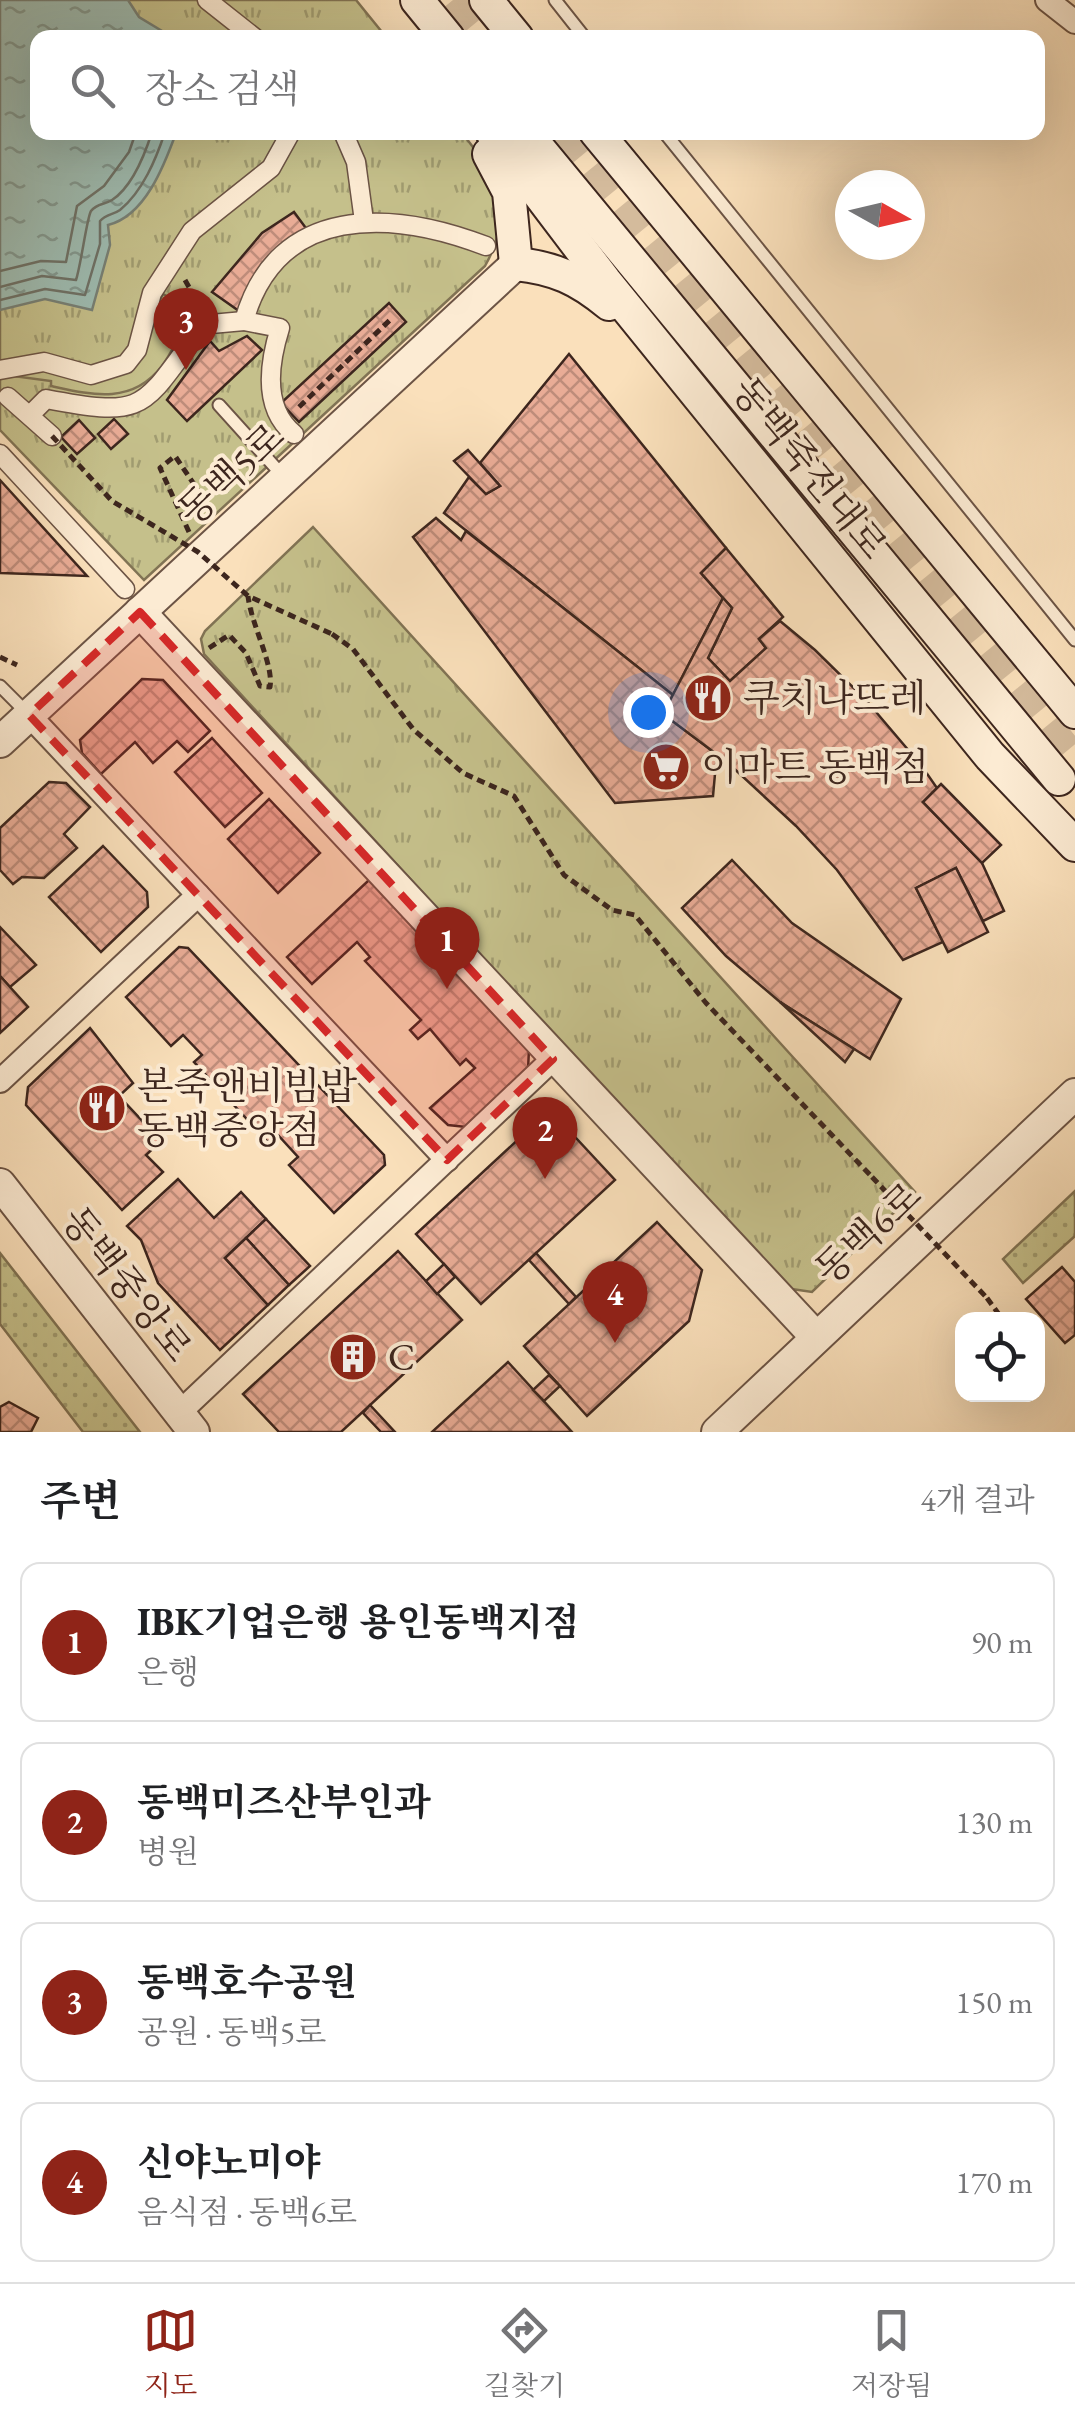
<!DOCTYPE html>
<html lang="ko">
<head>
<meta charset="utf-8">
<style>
  :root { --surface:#fff; --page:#f2f2f2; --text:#202124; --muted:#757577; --line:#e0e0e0; --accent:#8f2418 }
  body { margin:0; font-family:"EB Garamond","Noto Serif KR",serif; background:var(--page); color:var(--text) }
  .controls { position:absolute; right:30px; bottom:30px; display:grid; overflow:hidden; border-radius:20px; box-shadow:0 10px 40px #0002 }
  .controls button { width:90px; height:90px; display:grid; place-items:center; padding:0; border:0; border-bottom:2px solid var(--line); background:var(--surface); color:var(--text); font:50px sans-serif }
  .compass { position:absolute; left:835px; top:170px; width:90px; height:90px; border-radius:50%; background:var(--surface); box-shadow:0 10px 40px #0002; rotate:98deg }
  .you { position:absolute; left:648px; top:712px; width:35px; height:35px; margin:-25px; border:8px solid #fff; border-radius:50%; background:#1a73e8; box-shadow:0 0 0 15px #1a73e833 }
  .badge { display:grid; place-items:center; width:65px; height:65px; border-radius:50%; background:var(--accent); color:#fff; font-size:32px; font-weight:700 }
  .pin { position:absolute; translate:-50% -82px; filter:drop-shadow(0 2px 5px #0008) }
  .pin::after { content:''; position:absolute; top:52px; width:35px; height:30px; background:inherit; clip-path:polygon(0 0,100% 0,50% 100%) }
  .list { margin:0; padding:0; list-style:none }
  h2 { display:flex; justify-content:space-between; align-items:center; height:130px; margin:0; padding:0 40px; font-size:42px }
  h2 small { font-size:32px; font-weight:400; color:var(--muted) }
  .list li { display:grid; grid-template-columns:65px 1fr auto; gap:30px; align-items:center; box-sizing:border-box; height:160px; margin:0 20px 20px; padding:0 20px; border:2px solid var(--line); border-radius:20px }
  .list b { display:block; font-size:38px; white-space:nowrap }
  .list p { margin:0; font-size:32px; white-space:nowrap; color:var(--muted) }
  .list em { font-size:32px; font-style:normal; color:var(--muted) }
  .icon { flex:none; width:55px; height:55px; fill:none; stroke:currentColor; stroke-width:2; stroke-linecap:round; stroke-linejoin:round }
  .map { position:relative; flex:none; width:1075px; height:1432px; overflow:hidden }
  .search { position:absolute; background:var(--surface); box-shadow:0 10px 40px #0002; left:30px; right:30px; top:30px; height:110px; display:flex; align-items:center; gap:25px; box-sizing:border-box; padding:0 35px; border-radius:20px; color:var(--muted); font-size:38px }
  .sheet { height:850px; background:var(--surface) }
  nav { display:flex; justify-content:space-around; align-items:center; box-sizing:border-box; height:140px; border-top:2px solid var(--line); background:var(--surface); font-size:28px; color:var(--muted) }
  nav a { display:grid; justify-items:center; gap:5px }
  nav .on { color:var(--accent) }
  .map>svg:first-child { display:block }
  .grass { fill:url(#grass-dots); stroke:#817354; stroke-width:2.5 }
  .park { fill:url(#park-tufts); stroke:#817354; stroke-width:2.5 }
  .garden { fill:#c5c08b; stroke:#817354; stroke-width:2.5 }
  .water { fill:url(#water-ripples); stroke:#778177; stroke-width:2.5 }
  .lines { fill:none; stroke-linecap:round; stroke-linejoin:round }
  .shore { stroke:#6e7268; stroke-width:2.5 }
  .building { fill:url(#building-cross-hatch); stroke:#3d261e; stroke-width:2.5 }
  .secondary-tunnel { stroke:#d4bb9c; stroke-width:32; stroke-dasharray:32 16; stroke-linecap:butt }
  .service-casing { stroke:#6c5445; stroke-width:15 }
  .pedestrian-casing { stroke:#6c5445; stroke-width:21 }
  .minor-casing { stroke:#6c5445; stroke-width:26 }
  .tertiary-casing { stroke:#6c5445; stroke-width:34 }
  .secondary-casing { stroke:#3d261e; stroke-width:36 }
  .path { stroke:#3d261e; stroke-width:5; stroke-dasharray:8 5; stroke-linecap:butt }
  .service { stroke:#fcebd3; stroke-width:11 }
  .pedestrian { stroke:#fcebd3; stroke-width:18 }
  .minor { stroke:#fcebd3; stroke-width:22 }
  .tertiary { stroke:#fcebd3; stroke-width:30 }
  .secondary { stroke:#fcebd3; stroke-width:32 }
  .path-bridge { stroke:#3d261e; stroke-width:5; stroke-dasharray:8 5; stroke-linecap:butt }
  .marked { fill:#d62828; fill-opacity:0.2; stroke:#d62828; stroke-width:8; stroke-dasharray:20 12; stroke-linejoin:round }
  .labels { text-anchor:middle; stroke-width:8; stroke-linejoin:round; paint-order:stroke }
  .street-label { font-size:38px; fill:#3d261e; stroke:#fcebd3 }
  .poi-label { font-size:38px; fill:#3d261e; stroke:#fcebd3; text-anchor:start }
</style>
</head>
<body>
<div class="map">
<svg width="1075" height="1432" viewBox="0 0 1075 1432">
  <defs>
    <pattern id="grass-dots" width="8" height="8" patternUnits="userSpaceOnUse" patternTransform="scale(2.5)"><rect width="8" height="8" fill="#c5c08b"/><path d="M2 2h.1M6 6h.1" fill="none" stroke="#a19c71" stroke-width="1.8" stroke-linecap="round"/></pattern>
    <pattern id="park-tufts" width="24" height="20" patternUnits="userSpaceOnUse" patternTransform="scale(2.5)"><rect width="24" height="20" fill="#c5c08b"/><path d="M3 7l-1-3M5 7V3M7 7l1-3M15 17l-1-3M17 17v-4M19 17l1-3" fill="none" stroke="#a19c71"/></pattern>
    <pattern id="water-ripples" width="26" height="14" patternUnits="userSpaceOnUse" patternTransform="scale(2.5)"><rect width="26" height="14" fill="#9ebdb3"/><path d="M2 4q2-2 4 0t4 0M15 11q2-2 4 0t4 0" fill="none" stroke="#829991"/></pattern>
    <pattern id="building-cross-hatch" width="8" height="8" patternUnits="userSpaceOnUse" patternTransform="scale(2.5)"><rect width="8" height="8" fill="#e9ac96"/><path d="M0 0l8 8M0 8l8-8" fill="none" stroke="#be8c7a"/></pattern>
  </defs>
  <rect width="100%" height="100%" fill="#fae0bb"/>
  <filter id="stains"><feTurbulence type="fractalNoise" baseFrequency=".002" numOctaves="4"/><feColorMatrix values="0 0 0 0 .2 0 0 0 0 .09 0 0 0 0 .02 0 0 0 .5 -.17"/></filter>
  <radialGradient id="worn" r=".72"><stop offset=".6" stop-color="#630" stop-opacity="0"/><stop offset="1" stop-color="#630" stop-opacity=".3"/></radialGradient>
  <g class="grass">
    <polygon points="1075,1191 1075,1236 1023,1283 1003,1259"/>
    <polygon points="0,1253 140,1432 83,1432 0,1324"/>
  </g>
  <g class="park">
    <path d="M0,0H356L386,37L38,38V132L462,133C499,179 516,210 485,266L144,580L0,430Z"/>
    <polygon points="313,527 915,1192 812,1292 785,1288 204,654 201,639 205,631"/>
  </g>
  <path class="garden" d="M163,294L196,312C181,329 175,348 162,366C132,405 92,395 51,386V381L6,375L28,369L120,371Z"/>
  <path class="water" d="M0,0H128L139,17L172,37L38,38V132L176,133C164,166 145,216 108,225L110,245L92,310L45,299L0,310Z"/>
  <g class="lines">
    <g class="shore">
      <polyline points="0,271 41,261 66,262 77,206 104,186 129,152 136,132"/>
      <path d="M0,287L42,276L76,280C81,265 87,217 91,211C97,203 104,205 112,200C132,187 145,154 152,132"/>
      <path d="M0,300L45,289L85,295L100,244V221C106,214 113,215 120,210C143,191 156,159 165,132"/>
    </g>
  </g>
  <g class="building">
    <polygon points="294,212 314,239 261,282 239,311 212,292 262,233"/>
    <polygon points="389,303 406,322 299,422 281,403"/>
    <polygon points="247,336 262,350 187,421 167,400 210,341 219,351"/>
    <polygon points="569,354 726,548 701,573 723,598 673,695 444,513 469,477 486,494 500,486 480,463"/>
    <polygon points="114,419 128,434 111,449 98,434"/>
    <polygon points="79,420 95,438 77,454 61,437"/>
    <polygon points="468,450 500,486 486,494 454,461"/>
    <polygon points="0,480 87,576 0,573"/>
    <polygon points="436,518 461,540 466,531 673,695 663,714 727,762 715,774 713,796 615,803 413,537"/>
    <polygon points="726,548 783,617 759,639 766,648 730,681 708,658 732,608 701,573"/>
    <polygon points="723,598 732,608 708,658 730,681 766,648 759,639 780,621 815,650 865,699 921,765 937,788 923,802 982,863 1004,911 983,921 956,868 916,888 943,942 903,960 837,870 796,826 727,762 663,714"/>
    <polygon points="142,679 163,680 210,731 188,752 177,741 153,763 135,742 101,774 82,753 80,740"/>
    <polygon points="212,738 262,793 225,827 175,772"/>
    <polygon points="49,782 66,783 90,807 64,834 77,848 44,878 22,877 13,884 0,870 0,828"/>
    <polygon points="941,784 1001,845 982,863 923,802"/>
    <polygon points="269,799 320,853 278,893 228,839"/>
    <polygon points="103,846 147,892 148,907 101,952 49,897"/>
    <polygon points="732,860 792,923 901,999 870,1059 780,1002 726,956 682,908"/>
    <polygon points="956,868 988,932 948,952 916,888"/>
    <polygon points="369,880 529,1049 528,1070 466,1127 448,1125 430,1108 475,1068 466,1059 460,1065 430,1029 418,1039 410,1030 421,1020 365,961 370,957 357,942 312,984 287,957"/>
    <polygon points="0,927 36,965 10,987 0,976"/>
    <polygon points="179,947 188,948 384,1155 385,1165 334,1213 289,1165 298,1157 277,1134 268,1142 194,1062 202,1055 183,1035 171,1046 126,997"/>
    <polygon points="0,976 28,1007 0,1033"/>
    <polygon points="780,1002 854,1049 845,1062"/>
    <polygon points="90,1028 133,1083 119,1096 161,1141 146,1155 163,1172 122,1210 26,1105 28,1087"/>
    <polygon points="550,1110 615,1180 481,1304 416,1234"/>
    <polygon points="178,1179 214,1218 241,1192 266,1219 225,1258 268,1305 220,1350 158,1283 141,1240 127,1226"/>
    <polygon points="266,1219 310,1266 289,1285 246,1238"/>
    <polygon points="657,1222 702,1270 689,1321 587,1416 524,1346"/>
    <polygon points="246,1238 289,1285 268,1305 225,1258"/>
    <polygon points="398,1251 462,1320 341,1432 279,1432 243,1394"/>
    <polygon points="536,1253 576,1297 569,1304 529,1260"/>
    <polygon points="444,1264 455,1277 437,1294 426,1281"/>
    <polygon points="1062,1267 1075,1282 1075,1335 1065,1343 1026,1299"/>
    <polygon points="508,1362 572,1432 432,1432"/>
    <polygon points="549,1375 560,1386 544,1401 533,1390"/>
    <polygon points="9,1402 38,1418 31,1432 0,1432 0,1407"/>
    <polygon points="370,1405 395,1432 381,1432 363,1413"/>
  </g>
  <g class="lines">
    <g class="secondary-tunnel">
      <polyline points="453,0 484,38"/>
      <polyline points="560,132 1075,761"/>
    </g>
    <g class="service-casing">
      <g id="service">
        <polyline points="555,0 585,38"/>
        <polyline points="664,132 1075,640"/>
        <polyline points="219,405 283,476"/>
        <polyline points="0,686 26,712"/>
      </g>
    </g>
    <g class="pedestrian-casing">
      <g id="pedestrian">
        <polyline points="207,0 255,38"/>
        <polyline points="343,132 356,162 364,221"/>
        <polyline points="0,370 44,362 91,375 126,364 137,350 152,293 192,231 271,168 291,132"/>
        <polyline points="8,397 52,436"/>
        <path d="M32,413L46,399C146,418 141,410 199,331L211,324L244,321"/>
        <path d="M294,434C262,408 269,363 280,328L244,321C277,203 392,210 486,246"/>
        <polyline points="0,454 125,589"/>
      </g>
    </g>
    <g class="minor-casing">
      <g id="minor">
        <polyline points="1047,0 1075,22"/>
        <polyline points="29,715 447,1160"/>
        <polyline points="0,1081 198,895"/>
        <polyline points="179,1413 553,1059"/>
      </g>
    </g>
    <g class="tertiary-casing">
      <g id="tertiary">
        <polyline points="140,612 816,1337"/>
        <polyline points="0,742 516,264"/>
        <polyline points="0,1184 194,1432"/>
        <polyline points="717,1432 1075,1094"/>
      </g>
    </g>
    <g class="secondary-casing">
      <g id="secondary">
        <polyline points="417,0 448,38"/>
        <polyline points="486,0 517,38"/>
        <polyline points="492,132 605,281 990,756 1075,845"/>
        <polyline points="525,132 1059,779"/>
        <polyline points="596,132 1075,712"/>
        <path d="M489,154L509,192L516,264C555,268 579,279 609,304"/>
      </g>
    </g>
    <g class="path">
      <polyline points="185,280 202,310"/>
      <polyline points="299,407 391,319"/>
      <polyline points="189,532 160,468 175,456 210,508"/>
      <polyline points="332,634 353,649 413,729 463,773 514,796 564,875 612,910 635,915 706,1003 872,1177"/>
      <path d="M209,648L229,635L246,653L260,686L270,687C274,665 251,624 248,596"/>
      <polyline points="0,657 17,665"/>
      <polyline points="987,1298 1003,1320"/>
      <polyline points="1038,1365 1039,1367"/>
    </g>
    <use href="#service" class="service"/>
    <use href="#pedestrian" class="pedestrian"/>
    <use href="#minor" class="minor"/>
    <use href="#tertiary" class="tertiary"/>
    <use href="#secondary" class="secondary"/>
    <g class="path-bridge">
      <polyline points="52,436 112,501 198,552 248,596 332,634"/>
      <polyline points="872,1177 987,1298"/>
    </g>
  </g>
  <path class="marked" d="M140,612L553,1059L447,1160L29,715Z"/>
  <defs>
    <g id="restaurant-disc" transform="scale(2.5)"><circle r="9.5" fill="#8f2418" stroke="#fcebd3"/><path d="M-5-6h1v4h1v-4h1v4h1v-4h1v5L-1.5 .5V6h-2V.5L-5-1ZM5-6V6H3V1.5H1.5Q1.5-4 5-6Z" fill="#fff"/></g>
    <g id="supermarket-disc" transform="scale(2.5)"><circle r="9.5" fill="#8f2418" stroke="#fcebd3"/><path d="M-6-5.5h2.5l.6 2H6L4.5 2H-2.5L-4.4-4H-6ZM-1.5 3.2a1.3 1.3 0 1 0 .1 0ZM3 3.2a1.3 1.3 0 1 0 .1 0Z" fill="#fff"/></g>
    <g id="building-disc" transform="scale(2.5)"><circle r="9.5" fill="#8f2418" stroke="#fcebd3"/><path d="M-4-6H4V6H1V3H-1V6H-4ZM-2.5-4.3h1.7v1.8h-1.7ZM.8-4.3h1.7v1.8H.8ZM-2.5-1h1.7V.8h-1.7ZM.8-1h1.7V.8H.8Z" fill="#fff"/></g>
  </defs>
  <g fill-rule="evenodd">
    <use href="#restaurant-disc" x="708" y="698"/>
    <use href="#supermarket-disc" x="666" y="767"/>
    <use href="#restaurant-disc" x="102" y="1108"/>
    <use href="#building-disc" x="353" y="1357"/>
  </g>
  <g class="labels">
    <g class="street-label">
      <text transform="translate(810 468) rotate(51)" y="13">동백죽전대로</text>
      <text transform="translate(231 474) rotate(-43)" y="13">동백5로</text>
      <text transform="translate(868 1233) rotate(-43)" y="13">동백6로</text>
      <text transform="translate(127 1284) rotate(52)" y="13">동백중앙로</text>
    </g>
    <g class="poi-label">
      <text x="743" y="711">쿠치나뜨레</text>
      <text x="701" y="780">이마트 동백점</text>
      <text x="137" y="1099">본죽앤비빔밥<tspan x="137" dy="44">동백중앙점</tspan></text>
      <text x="388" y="1370">C</text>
    </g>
  </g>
  <rect width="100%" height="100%" filter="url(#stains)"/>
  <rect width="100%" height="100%" fill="url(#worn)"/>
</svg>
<div class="controls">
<button><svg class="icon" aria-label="locate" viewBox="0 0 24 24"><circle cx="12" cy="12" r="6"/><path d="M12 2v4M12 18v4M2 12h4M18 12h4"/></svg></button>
</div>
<svg class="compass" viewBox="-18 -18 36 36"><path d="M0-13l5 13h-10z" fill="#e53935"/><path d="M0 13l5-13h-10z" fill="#757577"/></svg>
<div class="you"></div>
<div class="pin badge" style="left:447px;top:989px">1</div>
<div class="pin badge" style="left:545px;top:1179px">2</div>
<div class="pin badge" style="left:186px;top:370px">3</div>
<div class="pin badge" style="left:615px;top:1343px">4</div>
<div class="search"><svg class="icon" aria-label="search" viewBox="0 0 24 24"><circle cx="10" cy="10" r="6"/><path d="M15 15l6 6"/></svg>장소 검색</div>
</div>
<section class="sheet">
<h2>주변<small>4개 결과</small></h2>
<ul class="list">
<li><span class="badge">1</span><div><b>IBK기업은행 용인동백지점</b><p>은행</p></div><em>90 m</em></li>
<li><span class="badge">2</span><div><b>동백미즈산부인과</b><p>병원</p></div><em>130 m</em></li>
<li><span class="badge">3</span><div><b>동백호수공원</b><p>공원 · 동백5로</p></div><em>150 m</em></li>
<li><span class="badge">4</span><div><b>신야노미야</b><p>음식점 · 동백6로</p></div><em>170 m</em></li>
</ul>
</section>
<nav>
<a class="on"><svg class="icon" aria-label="map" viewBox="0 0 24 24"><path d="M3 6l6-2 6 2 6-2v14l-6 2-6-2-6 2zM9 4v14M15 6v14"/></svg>지도</a>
<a><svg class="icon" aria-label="directions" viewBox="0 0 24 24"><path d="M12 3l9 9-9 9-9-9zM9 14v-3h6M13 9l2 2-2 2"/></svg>길찾기</a>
<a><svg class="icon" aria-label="saved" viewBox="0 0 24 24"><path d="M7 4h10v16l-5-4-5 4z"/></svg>저장됨</a>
</nav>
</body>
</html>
